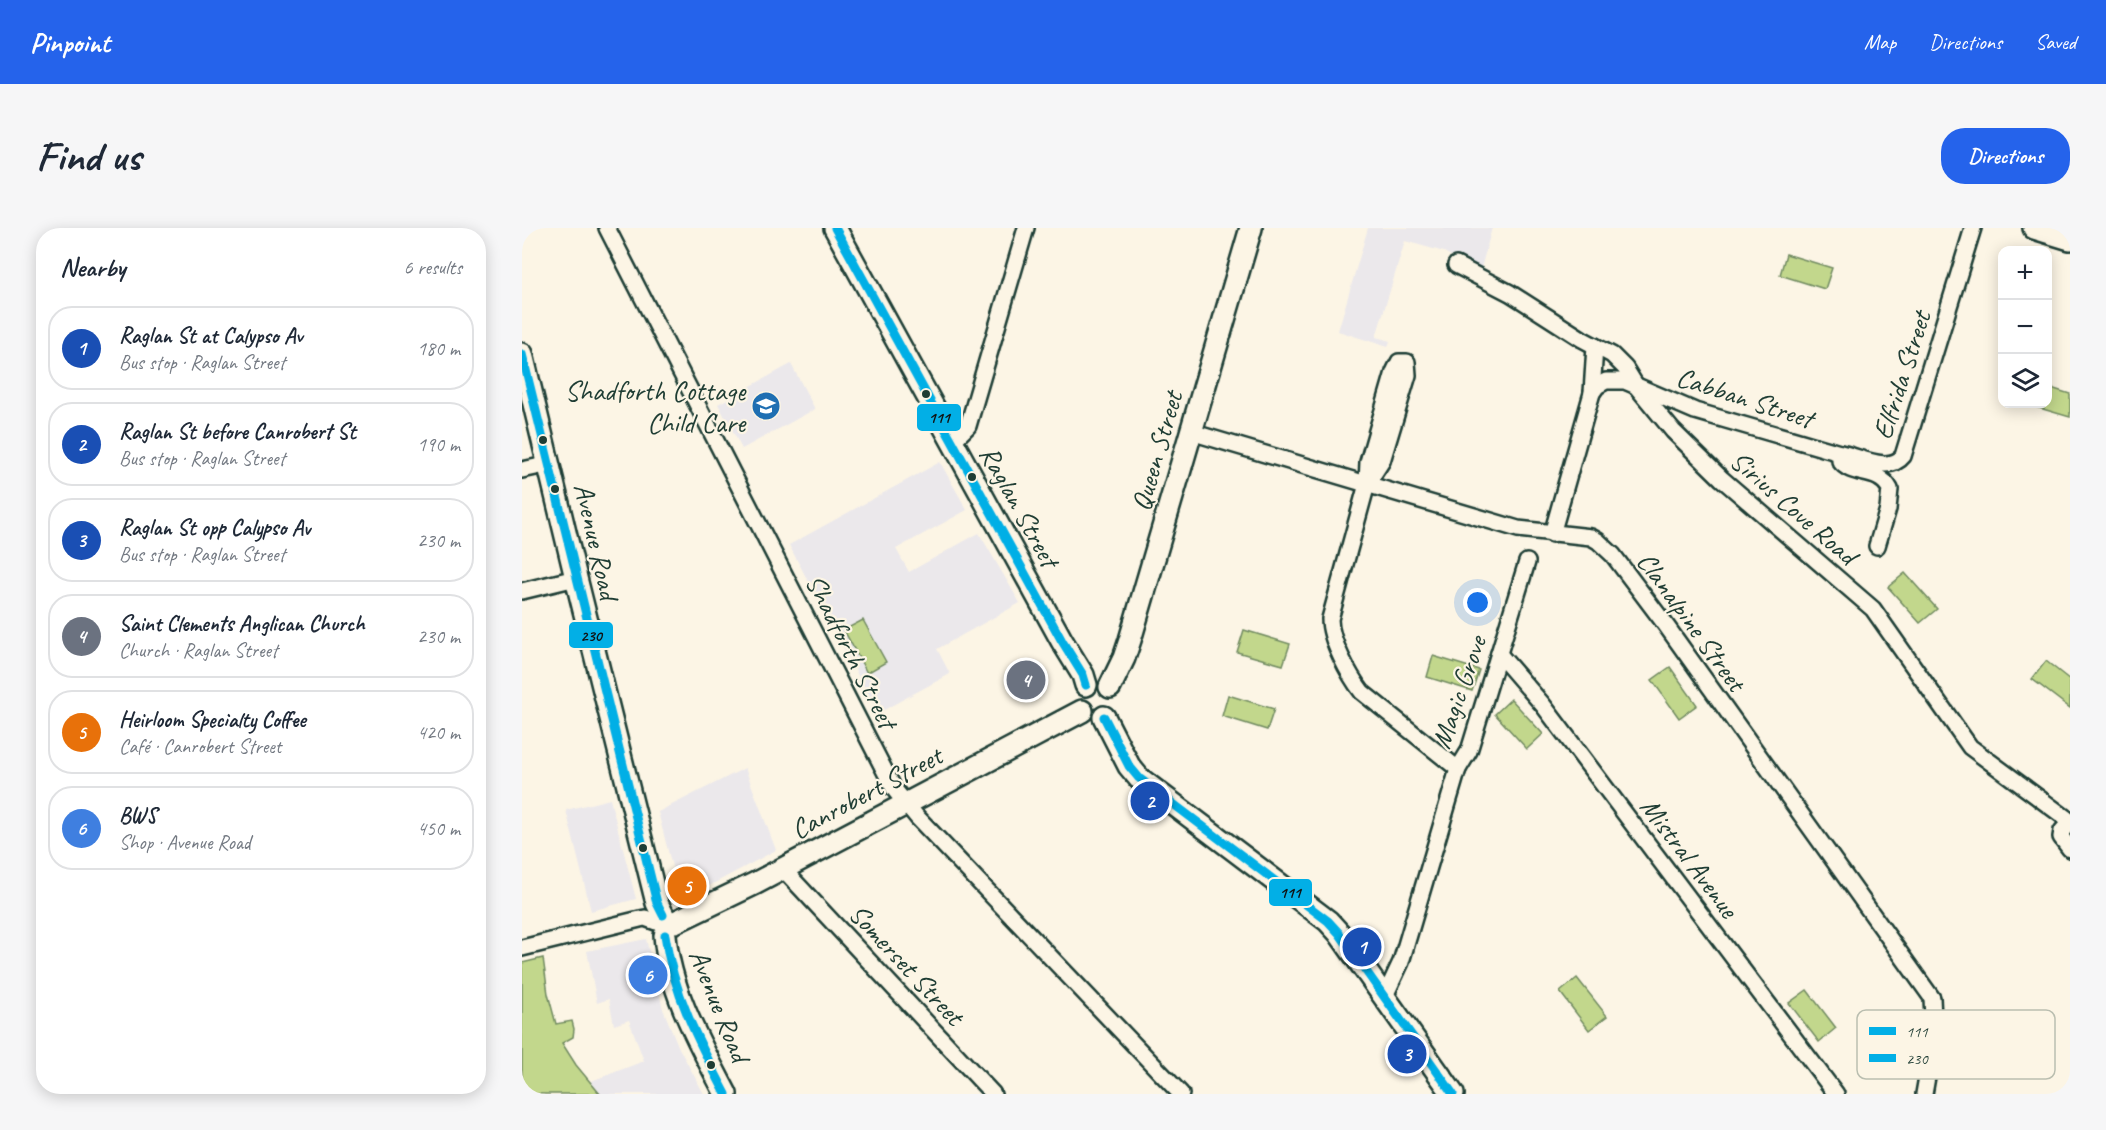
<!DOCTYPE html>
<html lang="en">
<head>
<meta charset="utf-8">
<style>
  :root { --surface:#fff; --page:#f6f6f7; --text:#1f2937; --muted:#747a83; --line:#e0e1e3; --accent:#2563eb }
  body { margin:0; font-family:Caveat,sans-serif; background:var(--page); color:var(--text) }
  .controls { position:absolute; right:18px; top:18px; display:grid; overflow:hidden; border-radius:12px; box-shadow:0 3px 15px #0003 }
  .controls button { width:54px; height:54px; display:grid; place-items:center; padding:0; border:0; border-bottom:2px solid var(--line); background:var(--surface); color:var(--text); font:30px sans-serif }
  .you { position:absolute; left:956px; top:375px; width:21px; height:21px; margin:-15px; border:4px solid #fff; border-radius:50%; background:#1a73e8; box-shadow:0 0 0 9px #1a73e833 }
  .badge { display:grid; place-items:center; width:39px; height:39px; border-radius:50%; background:var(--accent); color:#fff; font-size:20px; font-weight:700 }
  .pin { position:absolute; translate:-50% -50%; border:3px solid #fff; box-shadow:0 2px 6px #0006 }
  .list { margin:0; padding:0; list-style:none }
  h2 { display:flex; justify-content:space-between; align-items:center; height:78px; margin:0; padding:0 24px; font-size:26px }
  h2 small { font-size:20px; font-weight:400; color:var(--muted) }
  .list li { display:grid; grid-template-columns:39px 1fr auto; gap:18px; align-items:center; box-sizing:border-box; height:84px; margin:0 12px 12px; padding:0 12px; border:2px solid var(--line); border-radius:24px }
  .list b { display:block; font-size:22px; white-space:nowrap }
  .list p { margin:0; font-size:20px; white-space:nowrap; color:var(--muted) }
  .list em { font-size:20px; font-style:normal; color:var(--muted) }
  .icon { flex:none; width:33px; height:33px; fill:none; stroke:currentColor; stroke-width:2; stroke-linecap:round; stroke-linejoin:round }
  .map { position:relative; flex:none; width:1548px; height:866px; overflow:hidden; border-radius:24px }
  header { display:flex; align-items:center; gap:36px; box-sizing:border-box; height:84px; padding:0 30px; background:var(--accent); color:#fff }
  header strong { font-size:28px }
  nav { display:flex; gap:33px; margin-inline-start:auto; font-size:21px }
  .intro { display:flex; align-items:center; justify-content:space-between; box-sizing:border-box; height:144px; padding:0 36px }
  h1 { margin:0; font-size:42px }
  .button { padding:15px 27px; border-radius:24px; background:var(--accent); color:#fff; font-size:21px; font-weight:700 }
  main { display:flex; gap:36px; padding:0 36px }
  aside { flex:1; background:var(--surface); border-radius:24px; box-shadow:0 3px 15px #0003 }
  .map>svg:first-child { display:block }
  .built { fill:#ebe8eb }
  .green { fill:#c2d78c; stroke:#708a60; stroke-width:1.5 }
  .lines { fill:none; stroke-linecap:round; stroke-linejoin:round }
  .street-casing { stroke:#1f3d34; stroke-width:20 }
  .secondary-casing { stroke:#1f3d34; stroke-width:26 }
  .street { stroke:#fcf5e5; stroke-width:15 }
  .secondary { stroke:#fcf5e5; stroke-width:21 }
  .bus-1-casing { stroke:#fcf5e5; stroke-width:14 }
  .bus-2-casing { stroke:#fcf5e5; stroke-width:14 }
  .bus-1 { stroke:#02afe6; stroke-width:9 }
  .bus-2 { stroke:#02afe6; stroke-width:9 }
  .bus-dot { fill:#1f3d34; stroke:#fcf5e5; stroke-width:2 }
  .labels { text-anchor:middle; stroke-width:4.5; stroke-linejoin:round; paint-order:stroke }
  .street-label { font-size:28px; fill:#1f3d34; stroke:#fcf5e5 }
  .poi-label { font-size:28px; fill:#1f3d34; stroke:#fcf5e5; text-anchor:end }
  .key { fill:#fcf5e5; stroke:#babeb0; stroke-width:1.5 }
  .key-label { font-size:16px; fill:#1f3d34 }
  .line-badge { stroke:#fcf5e5; stroke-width:2 }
  .pale-badge-label { font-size:16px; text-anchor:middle; font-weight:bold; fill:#111 }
</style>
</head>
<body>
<header>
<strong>Pinpoint</strong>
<nav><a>Map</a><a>Directions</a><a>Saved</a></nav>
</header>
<div class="intro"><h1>Find us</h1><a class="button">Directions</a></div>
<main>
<aside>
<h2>Nearby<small>6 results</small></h2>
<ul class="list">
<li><span class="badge" style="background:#1a4fb4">1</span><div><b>Raglan St at Calypso Av</b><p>Bus stop · Raglan Street</p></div><em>180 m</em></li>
<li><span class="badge" style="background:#1a4fb4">2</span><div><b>Raglan St before Canrobert St</b><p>Bus stop · Raglan Street</p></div><em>190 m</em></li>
<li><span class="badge" style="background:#1a4fb4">3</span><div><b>Raglan St opp Calypso Av</b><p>Bus stop · Raglan Street</p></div><em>230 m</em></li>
<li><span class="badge" style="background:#6b7280">4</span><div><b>Saint Clements Anglican Church</b><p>Church · Raglan Street</p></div><em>230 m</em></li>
<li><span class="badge" style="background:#e8710a">5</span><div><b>Heirloom Specialty Coffee</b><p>Café · Canrobert Street</p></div><em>420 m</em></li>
<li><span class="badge" style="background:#3f7fe0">6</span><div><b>BWS</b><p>Shop · Avenue Road</p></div><em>450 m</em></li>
</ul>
</aside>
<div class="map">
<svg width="1548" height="866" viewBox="0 0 1548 866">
  <rect width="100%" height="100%" fill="#fcf5e5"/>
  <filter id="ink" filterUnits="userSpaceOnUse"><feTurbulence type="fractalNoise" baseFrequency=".0167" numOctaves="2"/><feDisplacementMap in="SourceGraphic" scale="12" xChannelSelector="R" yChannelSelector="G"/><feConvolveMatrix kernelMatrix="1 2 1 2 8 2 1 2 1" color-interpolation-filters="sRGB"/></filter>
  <g filter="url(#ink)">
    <g class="built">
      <polygon points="846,0 970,0 958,44 922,24 883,13 854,109 868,113 866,119 816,103"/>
      <polygon points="269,136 293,181 220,221 196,176"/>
      <polygon points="418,234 445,282 374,321 387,344 457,305 498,375 415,421 428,446 356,485 267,317"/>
      <polygon points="223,540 254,622 159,673 136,584"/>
      <polygon points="88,571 114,671 69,683 44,582"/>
      <polygon points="124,711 141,781 157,820 182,866 57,866 51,860 122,833 107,792 92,797 87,771 75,775 65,723"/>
    </g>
    <g class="green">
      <polygon points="1264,26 1310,40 1303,61 1258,47"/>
      <polygon points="1526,159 1548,166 1548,189 1507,177 1526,176"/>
      <polygon points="1383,345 1415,381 1398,395 1366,359"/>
      <polygon points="341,392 364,434 345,445 322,402"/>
      <polygon points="722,402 768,416 761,437 715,424"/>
      <polygon points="911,428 957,442 950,463 905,449"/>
      <polygon points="1524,433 1548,452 1548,480 1510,451"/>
      <polygon points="1148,439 1175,477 1157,490 1130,452"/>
      <polygon points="706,467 752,481 745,502 700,488"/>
      <polygon points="989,471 1021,506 1005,521 973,486"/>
      <polygon points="21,730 26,766 34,796 50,793 52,801 51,809 40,815 54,837 78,866 0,866 0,735"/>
      <polygon points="1055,750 1085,788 1067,802 1038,764"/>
      <polygon points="1285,762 1314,800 1297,814 1267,775"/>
    </g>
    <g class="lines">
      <g class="street-casing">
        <g id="street">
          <polyline points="85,0 372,561 395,589 659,866"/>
          <polyline points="934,37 988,65 1060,111 1090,127 1103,140 1114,158 1151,203 1200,251 1351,381 1448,519 1548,593"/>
          <polyline points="1070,165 1073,118"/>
          <polyline points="669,204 996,301 1069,309 1076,313 1091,327 1143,396 1410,770 1412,809 1402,866"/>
          <polyline points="430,214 446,198 504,0"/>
          <polyline points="0,242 28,236"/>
          <path d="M845,256L860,233L886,147L885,134H877L872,144L846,234L845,256L808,391C808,412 827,447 840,464L936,541L879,734L862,770"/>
          <polyline points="1030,306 1070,165 1075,158 1084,153 1103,153 1173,183 1318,225"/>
          <path d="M1355,318L1366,281L1368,261C1356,239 1330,250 1318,233V225C1337,228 1367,246 1381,228L1451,0"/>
          <polyline points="0,363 54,350"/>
          <polyline points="977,426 1021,477 1314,866"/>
          <polyline points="936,541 947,523 1005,334"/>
          <polyline points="1548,594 1540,603 1539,609 1548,621"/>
          <polyline points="261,641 471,866"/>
          <polyline points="0,720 118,691 123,690 134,694"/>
        </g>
      </g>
      <g class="secondary-casing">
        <g id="secondary">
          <polyline points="313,0 540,413 561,447 564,457"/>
          <polyline points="1512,0 1548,11"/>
          <polyline points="0,126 54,350 135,675 141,687"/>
          <polyline points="588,459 602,430 608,412 729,0"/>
          <polyline points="582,489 607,538 617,550 806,693 817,705 931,866"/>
          <polyline points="153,694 234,655 560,483"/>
          <path d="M143,707C147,762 179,818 204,866"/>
        </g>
      </g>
      <use href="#street" class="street"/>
      <use href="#secondary" class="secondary"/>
      <g class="bus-1-casing">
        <g id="bus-1">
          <polyline points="313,0 540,413 561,447 564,457"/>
          <polyline points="582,489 607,538 617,550 806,693 817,705 931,866"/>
        </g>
      </g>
      <g class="bus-2-casing">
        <g id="bus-2">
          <polyline points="0,126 135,675 141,687"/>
          <path d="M143,707C151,765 177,815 204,866"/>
        </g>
      </g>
      <use href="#bus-1" class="bus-1"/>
      <use href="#bus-2" class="bus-2"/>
    </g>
  </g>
  <defs>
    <g id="school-disc" transform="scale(1.5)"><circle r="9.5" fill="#1f6fb2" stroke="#fcf5e5"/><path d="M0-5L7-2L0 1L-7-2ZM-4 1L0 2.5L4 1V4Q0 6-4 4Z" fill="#fff"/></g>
  </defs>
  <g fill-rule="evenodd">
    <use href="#school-disc" x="244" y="178"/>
  </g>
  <g class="bus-dot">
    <circle cx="404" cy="166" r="5"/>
    <circle cx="21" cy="212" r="5"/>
    <circle cx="450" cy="249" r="5"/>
    <circle cx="33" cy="261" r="5"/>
    <circle cx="121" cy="620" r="5"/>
    <circle cx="189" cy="837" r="5"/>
  </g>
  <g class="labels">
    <g class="street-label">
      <text transform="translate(1379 147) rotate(-72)" y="10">Elfrida Street</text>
      <text transform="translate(1223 169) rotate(18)" y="10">Cabban Street</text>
      <text transform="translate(634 223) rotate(-74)" y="10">Queen Street</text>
      <text transform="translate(498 278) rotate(61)" y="10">Raglan Street</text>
      <text transform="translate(1272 279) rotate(41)" y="10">Sirius Cove Road</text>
      <text transform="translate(75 313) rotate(77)" y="10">Avenue Road</text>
      <text transform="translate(1170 393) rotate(54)" y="10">Clanalpine Street</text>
      <text transform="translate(330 423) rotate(63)" y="10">Shadforth Street</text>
      <text transform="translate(936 464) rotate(-71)" y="10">Magic Grove</text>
      <text transform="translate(344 564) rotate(-28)" y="10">Canrobert Street</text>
      <text transform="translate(1168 629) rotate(53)" y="10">Mistral Avenue</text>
      <text transform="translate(385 736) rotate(47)" y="10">Somerset Street</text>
      <text transform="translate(198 777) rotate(68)" y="10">Avenue Road</text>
    </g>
    <g class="poi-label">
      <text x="223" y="172">Shadforth Cottage<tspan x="223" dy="32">Child Care</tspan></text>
    </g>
  </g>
  <rect x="1335" y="782" width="198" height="69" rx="9" class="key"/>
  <rect x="1347" y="799" width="27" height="8" fill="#02afe6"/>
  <rect x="1347" y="826" width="27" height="8" fill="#02afe6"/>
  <g class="key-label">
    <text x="1384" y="809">111</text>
    <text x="1384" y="836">230</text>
  </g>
  <g class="line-badge">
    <rect x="394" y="175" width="46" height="29" rx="6" fill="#02afe6"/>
    <rect x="46" y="393" width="46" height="28" rx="6" fill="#02afe6"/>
    <rect x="746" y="650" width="45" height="29" rx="6" fill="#02afe6"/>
  </g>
  <g class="pale-badge-label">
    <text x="417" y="195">111</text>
    <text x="69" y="413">230</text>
    <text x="768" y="670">111</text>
  </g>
</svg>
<div class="controls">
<button>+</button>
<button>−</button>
<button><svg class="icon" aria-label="layers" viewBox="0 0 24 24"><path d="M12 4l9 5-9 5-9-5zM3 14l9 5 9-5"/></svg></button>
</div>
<div class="you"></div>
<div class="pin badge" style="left:840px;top:719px;background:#1a4fb4">1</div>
<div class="pin badge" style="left:628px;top:573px;background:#1a4fb4">2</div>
<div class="pin badge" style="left:885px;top:826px;background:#1a4fb4">3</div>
<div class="pin badge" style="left:504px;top:452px;background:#6b7280">4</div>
<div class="pin badge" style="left:165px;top:658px;background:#e8710a">5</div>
<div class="pin badge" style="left:126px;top:747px;background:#3f7fe0">6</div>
</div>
</main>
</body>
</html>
